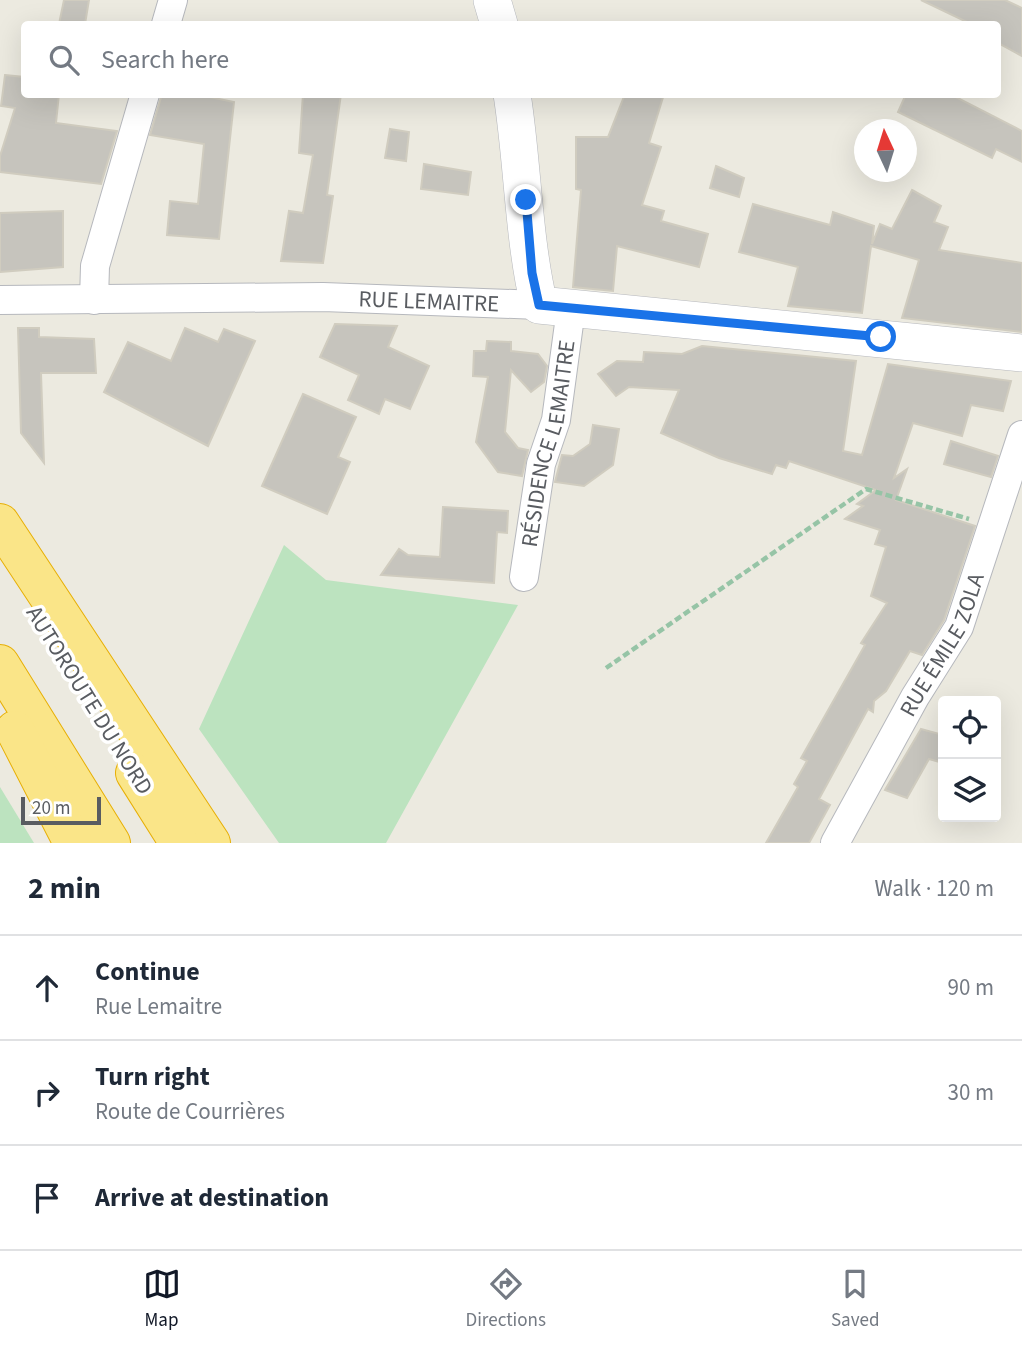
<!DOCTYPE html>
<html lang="en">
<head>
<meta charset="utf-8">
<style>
  :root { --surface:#fff; --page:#f2f2f3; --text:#1f2937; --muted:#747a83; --line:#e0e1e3; --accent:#111827 }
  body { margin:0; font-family:"Source Sans 3",sans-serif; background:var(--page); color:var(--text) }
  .controls { position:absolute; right:21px; bottom:21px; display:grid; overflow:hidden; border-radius:7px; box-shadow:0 7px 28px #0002 }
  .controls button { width:63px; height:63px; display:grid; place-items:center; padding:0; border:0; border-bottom:2px solid var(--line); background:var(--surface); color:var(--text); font:35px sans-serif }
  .compass { position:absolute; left:854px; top:119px; width:63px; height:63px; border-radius:50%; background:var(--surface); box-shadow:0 7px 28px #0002; rotate:356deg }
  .scale { position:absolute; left:21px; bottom:18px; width:80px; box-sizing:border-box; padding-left:7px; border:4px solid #595c61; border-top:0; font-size:19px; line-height:24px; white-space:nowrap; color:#595c61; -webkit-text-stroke:5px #fff; paint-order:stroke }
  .stop { position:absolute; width:21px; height:21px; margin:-16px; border:5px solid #1a73e8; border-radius:50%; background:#fff }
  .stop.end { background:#1a73e8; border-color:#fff; box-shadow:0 2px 7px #0008 }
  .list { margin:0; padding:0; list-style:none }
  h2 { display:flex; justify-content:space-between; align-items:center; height:91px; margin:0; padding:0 28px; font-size:30px }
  h2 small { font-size:23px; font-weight:400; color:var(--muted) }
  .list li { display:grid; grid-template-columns:46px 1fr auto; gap:21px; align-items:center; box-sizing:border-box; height:105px; padding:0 28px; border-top:2px solid var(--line) }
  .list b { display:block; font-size:26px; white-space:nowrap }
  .list p { margin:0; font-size:23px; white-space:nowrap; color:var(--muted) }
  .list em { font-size:23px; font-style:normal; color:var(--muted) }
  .icon { flex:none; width:38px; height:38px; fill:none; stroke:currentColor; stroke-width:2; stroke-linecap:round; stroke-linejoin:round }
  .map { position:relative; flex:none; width:1022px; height:843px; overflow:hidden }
  .search { position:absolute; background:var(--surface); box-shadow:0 7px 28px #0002; left:21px; right:21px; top:21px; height:77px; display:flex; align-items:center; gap:18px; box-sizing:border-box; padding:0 24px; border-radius:7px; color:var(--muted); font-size:26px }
  .sheet { height:406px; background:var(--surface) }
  nav { display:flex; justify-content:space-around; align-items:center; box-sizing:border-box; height:98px; border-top:2px solid var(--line); background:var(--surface); font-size:19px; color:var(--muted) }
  nav a { display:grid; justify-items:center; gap:4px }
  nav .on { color:var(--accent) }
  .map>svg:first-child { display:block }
  .green { fill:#bce3bf }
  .building { fill:#c6c4bd; stroke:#d0ccbf; stroke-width:2 }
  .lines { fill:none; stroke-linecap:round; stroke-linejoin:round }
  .minor-casing { stroke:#b6b8bd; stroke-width:30 }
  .tertiary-casing { stroke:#b6b8bd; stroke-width:38 }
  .motorway-casing { stroke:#e7af05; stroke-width:40 }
  .path { stroke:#96c4a6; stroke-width:4.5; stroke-dasharray:7 3.5; stroke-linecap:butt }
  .minor { stroke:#fff; stroke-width:28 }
  .tertiary { stroke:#fff; stroke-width:37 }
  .motorway { stroke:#fae588; stroke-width:38 }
  .route { stroke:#1a73e8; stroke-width:9 }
  .labels { text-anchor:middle; stroke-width:7; stroke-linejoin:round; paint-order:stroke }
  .street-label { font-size:23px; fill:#595c61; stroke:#fff }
</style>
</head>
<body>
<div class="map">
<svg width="1022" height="843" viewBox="0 0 1022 843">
  <rect width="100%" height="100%" fill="#eceae0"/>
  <g class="green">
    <polygon points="284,545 326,580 518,605 386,843 279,843 199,729"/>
    <polygon points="0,787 34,843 0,843"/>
  </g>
  <g class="building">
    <polygon points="64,0 89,0 85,24 59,24"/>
    <polygon points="921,0 1005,0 1022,8 1022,56 998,43 998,24 971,24"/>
    <polygon points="5,75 24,77 24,94 59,94 56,123 117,131 101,184 0,172 0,156 15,108 1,106"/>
    <polygon points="162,94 195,94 234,102 219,239 167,235 170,201 198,204 204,144 150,135"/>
    <polygon points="303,94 341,94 327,195 333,196 323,263 281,261 289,211 303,213 313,155 299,153"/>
    <polygon points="625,94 664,94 649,143 661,147 642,205 664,211 661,221 708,234 699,267 617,246 613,291 573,287 581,190 576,189 576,137 608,137"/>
    <polygon points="906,94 950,94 1022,131 1022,162 996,149 992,158 898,112"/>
    <polygon points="390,129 409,132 406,161 385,158"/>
    <polygon points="424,164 471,172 468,195 421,189"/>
    <polygon points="716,166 744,178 739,197 710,188"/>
    <polygon points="912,190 941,206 934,222 948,227 939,250 1022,263 1022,332 902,318 919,260 871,246 862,313 788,306 798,267 739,252 753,204 830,225 833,212 874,226 872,244 880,224 892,229"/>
    <polygon points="63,211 63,267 0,272 0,213"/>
    <polygon points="335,324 397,326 388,347 429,366 410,409 385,399 379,414 348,400 359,375 320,357"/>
    <polygon points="18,328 39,328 39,337 94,339 96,373 41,373 44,463 21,433"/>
    <polygon points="185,328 218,342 224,329 255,341 208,446 104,392 128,342 171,361"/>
    <polygon points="487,341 511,342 511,351 538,354 547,366 544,382 531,392 511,370 505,432 518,448 528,450 522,476 498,472 476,442 488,377 473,376 474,351 486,351"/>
    <polygon points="702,346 856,361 843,451 862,455 888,364 1011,381 1003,411 971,405 962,436 913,423 894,478 907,469 896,500 975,526 944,620 922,655 910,651 886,691 874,701 873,712 868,709 819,799 830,805 809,843 766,843 798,787 794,784 807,761 801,758 865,645 861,643 887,603 871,596 886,547 875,544 880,530 845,519 863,506 857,504 876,490 789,461 786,468 776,465 772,474 719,458 661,433 679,390 629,387 616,396 598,374 617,361 643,362 644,352 682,354"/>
    <polygon points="303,394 356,417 338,457 350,462 327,514 262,486"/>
    <polygon points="593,425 619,429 613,465 584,486 555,482 562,455 573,456 590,444"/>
    <polygon points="951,441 998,456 991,477 944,464"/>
    <polygon points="443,507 508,511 507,533 497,532 494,583 381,575 399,549 408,555 440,557"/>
    <polygon points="921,729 943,735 943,763 929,759 907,798 885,790"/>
  </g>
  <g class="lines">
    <g class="minor-casing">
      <g id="minor">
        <polyline points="166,24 173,0"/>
        <path id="s1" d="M0,300L323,297L539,305"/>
        <polyline points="94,300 95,266 145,94"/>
        <path id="s2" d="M524,577L541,464L556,420L571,309"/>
        <path id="s3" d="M835,843L915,697L959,627L1022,435"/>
      </g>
    </g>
    <g class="tertiary-casing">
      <g id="tertiary">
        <polyline points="492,0 499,24"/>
        <path d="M512,94C523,164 523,237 539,305L1022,353"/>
      </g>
    </g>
    <g class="motorway-casing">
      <g id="motorway">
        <polyline points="0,523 211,843"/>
        <polyline points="0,664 111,843"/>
        <polyline points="15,730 73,843"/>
        <polyline points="135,773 179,843"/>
      </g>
    </g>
    <polyline class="path" points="606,668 866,489 969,519"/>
    <use href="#minor" class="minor"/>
    <use href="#tertiary" class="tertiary"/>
    <use href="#motorway" class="motorway"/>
  </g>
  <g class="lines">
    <polyline class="route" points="526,200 532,273 539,305 881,337"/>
  </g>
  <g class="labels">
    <g class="street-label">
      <text dy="8" stroke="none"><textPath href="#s1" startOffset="429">RUE LEMAITRE</textPath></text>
      <text dy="8" stroke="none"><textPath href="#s2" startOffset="136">RÉSIDENCE LEMAITRE</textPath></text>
      <text dy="8" stroke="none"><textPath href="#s3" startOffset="226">RUE ÉMILE ZOLA</textPath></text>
      <text transform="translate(90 700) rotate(58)" y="8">AUTOROUTE DU NORD</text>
    </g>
  </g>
</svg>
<div class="controls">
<button><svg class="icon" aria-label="locate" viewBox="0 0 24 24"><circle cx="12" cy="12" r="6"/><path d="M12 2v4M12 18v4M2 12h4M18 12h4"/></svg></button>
<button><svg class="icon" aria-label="layers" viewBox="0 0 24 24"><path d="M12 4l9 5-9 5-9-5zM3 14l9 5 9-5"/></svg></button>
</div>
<svg class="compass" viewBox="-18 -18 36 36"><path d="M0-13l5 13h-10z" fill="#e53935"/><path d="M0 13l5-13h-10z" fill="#747a83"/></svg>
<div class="scale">20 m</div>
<div class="stop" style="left:881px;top:337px"></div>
<div class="stop end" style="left:526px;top:200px"></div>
<div class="search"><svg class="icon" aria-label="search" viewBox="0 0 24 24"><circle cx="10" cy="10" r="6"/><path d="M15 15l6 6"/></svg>Search here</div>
</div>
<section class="sheet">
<h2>2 min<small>Walk · 120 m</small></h2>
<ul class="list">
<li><svg class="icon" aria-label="ahead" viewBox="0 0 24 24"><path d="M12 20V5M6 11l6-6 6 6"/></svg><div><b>Continue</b><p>Rue Lemaitre</p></div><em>90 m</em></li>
<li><svg class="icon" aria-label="right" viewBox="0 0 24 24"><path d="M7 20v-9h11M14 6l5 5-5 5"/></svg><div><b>Turn right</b><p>Route de Courrières</p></div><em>30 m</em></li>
<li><svg class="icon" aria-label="arrive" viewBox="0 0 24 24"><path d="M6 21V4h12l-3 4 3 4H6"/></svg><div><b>Arrive at destination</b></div></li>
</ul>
</section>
<nav>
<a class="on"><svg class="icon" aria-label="map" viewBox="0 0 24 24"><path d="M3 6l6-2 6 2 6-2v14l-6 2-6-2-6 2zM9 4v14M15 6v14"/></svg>Map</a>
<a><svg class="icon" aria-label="directions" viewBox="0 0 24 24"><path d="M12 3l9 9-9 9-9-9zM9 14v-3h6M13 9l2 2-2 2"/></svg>Directions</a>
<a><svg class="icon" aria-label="saved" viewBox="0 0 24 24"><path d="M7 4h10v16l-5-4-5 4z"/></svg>Saved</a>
</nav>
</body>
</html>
